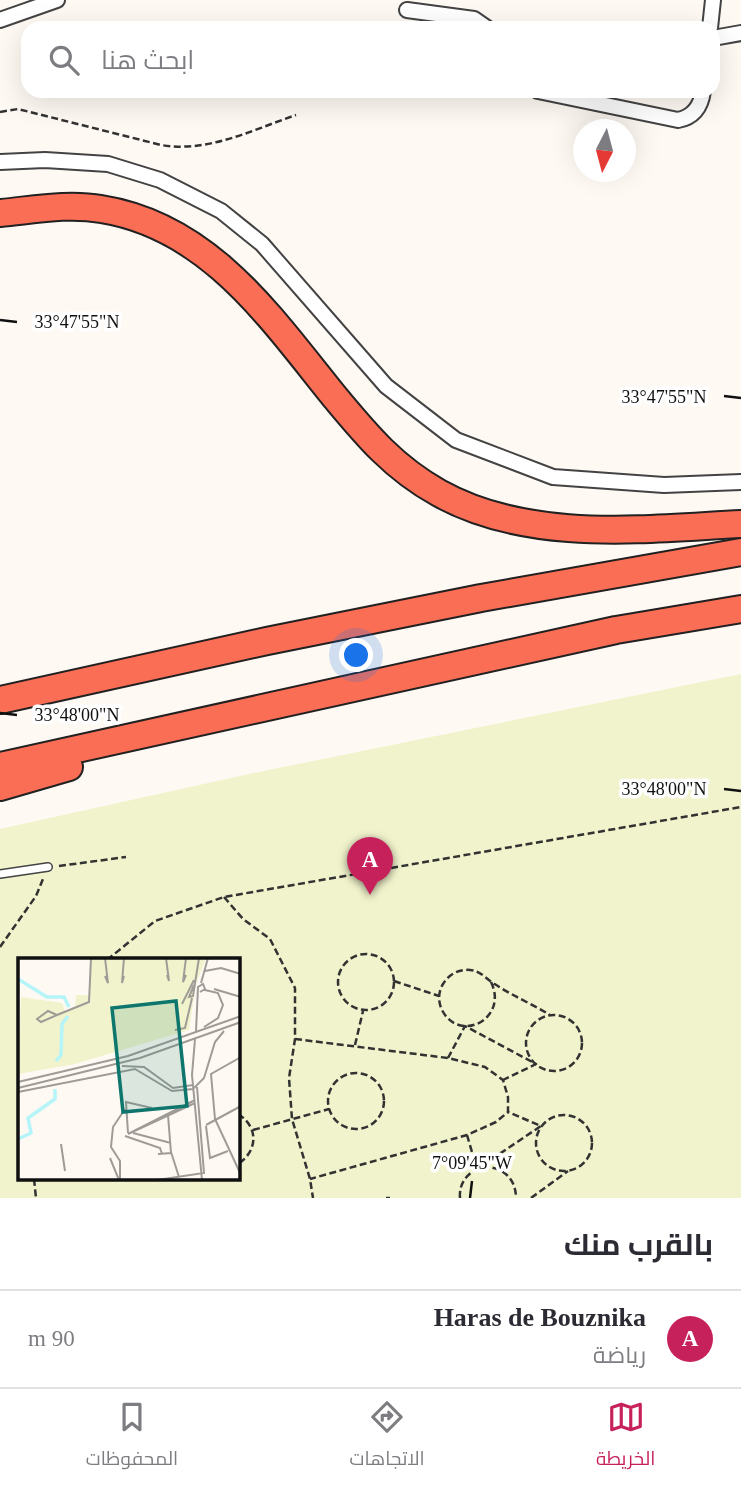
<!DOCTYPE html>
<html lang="ar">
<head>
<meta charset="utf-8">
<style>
  :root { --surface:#fff; --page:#f7f7f7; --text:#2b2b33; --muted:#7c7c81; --line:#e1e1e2; --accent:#c7215c }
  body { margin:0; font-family:"Times New Roman",Cairo,serif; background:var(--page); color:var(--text); direction:rtl }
  .compass { position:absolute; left:573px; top:119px; width:63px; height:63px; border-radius:50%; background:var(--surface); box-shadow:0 7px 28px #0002; rotate:186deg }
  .you { position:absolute; left:357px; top:656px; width:24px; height:24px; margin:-18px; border:5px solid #fff; border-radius:50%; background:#1a73e8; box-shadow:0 0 0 10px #1a73e833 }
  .badge { display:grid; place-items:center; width:46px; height:46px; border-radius:50%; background:var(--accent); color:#fff; font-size:23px; font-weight:700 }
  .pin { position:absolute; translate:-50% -58px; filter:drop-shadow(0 2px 4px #0008) }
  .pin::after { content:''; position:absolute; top:37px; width:24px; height:21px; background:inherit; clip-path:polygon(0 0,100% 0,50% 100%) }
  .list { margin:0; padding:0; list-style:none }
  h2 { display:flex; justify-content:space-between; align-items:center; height:91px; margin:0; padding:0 28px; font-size:30px }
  h2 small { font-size:23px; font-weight:400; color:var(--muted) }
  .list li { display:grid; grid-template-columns:46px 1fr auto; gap:21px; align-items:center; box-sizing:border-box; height:98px; padding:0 28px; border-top:2px solid var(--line) }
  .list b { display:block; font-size:26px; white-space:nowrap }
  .list p { margin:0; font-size:23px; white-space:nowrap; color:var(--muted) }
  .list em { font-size:23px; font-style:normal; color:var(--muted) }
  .icon { flex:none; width:38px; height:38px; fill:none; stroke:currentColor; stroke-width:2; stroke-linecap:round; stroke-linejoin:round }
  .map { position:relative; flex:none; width:741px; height:1198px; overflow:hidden; direction:ltr }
  .search { position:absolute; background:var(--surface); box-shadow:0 7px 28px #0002; left:21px; right:21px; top:21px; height:77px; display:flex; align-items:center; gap:18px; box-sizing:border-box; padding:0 24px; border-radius:21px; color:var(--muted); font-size:26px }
  .sheet { height:189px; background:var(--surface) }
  nav { display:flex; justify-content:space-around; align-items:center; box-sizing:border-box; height:98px; border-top:2px solid var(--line); background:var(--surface); font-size:19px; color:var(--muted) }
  nav a { display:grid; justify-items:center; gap:4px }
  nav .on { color:var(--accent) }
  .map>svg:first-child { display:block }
  .pitch { fill:#f1f3cc; fill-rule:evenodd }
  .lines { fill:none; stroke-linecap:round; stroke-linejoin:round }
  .lane-casing { stroke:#434343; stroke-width:10 }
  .street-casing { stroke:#434343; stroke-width:18 }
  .highway-casing { stroke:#212121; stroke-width:30 }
  .path { stroke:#323232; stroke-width:2.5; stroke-dasharray:7 3.5; stroke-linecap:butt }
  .lane { stroke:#fff; stroke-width:7 }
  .street { stroke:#fff; stroke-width:14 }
  .highway { stroke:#fa6e56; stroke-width:26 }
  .ticks { fill:none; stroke:#101010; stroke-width:2.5 }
  .inset-river { fill:none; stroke:#b5f4f9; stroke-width:3.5 }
  .inset-road { fill:none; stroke:#9f9c98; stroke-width:2 }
  .view { fill:#0f766e; fill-opacity:0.15; stroke:#0f766e; stroke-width:3.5 }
  .inset-edge { fill:none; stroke:#101010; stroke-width:3.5 }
  .ticks-label { font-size:18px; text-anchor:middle; fill:#101010; stroke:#fff; stroke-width:7; stroke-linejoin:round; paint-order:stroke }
</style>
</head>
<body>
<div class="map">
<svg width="741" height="1198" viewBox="0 0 741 1198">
  <rect width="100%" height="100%" fill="#fff9f3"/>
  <path class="pitch" d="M741,674V1198H0V829L249,774ZM19,960H238V1179H19Z"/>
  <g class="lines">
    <g class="lane-casing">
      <polyline id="lane" points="0,874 48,867"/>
    </g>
    <g class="street-casing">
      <g id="street">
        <polyline points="407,10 474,19 487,28"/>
        <polyline points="0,20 57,0"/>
        <polyline points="710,28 713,0"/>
        <polyline points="713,38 741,33"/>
        <path d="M538,91L678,120C694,117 701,106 703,91"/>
        <polyline points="0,162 45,160 108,164 160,180 221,211 262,244 386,386 456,440 553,477 664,485 741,482"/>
      </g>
    </g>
    <g class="highway-casing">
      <g id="highway">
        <path d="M0,213C33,210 68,203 101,209C209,226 270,317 334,396C367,436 394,468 439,493C529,543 642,529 741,524"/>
        <polyline points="0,700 267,641 481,598 741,552"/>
        <polyline points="0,766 616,630 741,609"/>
        <polyline points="0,787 69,767"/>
      </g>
    </g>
    <g class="path">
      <path d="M0,112L18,109L161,145C208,153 252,130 296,115"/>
      <polyline points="59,866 126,857"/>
      <polyline points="224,897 243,919 270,939 295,988 295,1039 289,1078 292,1119 310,1179 313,1198"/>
      <polyline points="0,947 36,896 43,879"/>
      <circle cx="366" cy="982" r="28"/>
      <polyline points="107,960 155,921 224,897 741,807"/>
      <polyline points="394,981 439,996"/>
      <path d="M491,982C509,1019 459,1044 442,1010C438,1002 438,992 443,984C449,974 459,969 470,970C481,971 485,978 493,983C511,995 532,1004 550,1015"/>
      <circle cx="554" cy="1043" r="28"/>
      <polyline points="295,1039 448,1058 485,1067 503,1080 508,1097 508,1112 496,1122 467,1135 310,1179"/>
      <polyline points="355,1045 363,1011"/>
      <polyline points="448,1058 465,1026 536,1064 503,1080"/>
      <circle cx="356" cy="1101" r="28"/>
      <path d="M238,1114C259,1127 258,1151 238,1164"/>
      <circle cx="564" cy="1143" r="28"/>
      <polyline points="253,1130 329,1109"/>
      <polyline points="467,1135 477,1169 541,1126 508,1112"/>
      <path d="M482,1167C502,1166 516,1178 516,1198"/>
      <polyline points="34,1179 36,1198"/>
      <polyline points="386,1198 390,1198"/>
      <path d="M460,1198C459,1185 465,1176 476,1169"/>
      <polyline points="531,1198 568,1171"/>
    </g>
    <use href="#lane" class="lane"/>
    <use href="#street" class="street"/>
    <use href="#highway" class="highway"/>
  </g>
  <path class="ticks" d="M0,320L17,322M724,396L741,398M0,713L17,715M724,789L741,791M470,1198L472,1181"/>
  <g transform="translate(18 958)">
    <rect width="222" height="222" fill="#fff9f3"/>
    <path d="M72,0H188L178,26L171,72L57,106L0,116L3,39L44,45L47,53L57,49L58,37H71Z" fill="#f1f3cc"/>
    <path class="inset-river" d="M0,21L29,39H46L51,49M38,103L43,97L44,66L50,58M0,181L13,175L10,160L37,141V131"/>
    <path class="inset-road" d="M87,0L90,25L87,18M106,0L104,25L106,18M148,0L151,23L149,17M187,13L203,10L223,16M168,17L165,24L168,0M183,25L190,0M176,27L171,39L175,38L181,0M196,31L223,39M164,46L176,22M39,57L30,53L19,61L23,64L39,57L71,44L73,0M186,69L200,60L205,47L200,35L187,32M157,72L167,70L174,40M178,73L180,29L185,26L187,31L182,34M177,81L174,117L184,222M223,99L193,116L197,161L223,217M104,108L126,109L155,130L175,127M0,124L110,98L223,58M0,130L122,100L223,64M175,131L186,120L197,84L206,73M0,134L117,111L154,133L175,131M177,142L110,176L177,145M188,167L223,148M188,168L192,200L210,193M110,175L108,144L134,150M115,175L153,185M107,178L142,190L144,196M43,186L47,213M153,194L161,219M140,196L153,195L150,157M92,200L101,222M102,222V203L93,189L95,169L107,151M139,222L186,215L179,129"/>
    <path class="view" d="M158,43L169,148L105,154L94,50Z"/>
    <rect width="222" height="222" class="inset-edge"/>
  </g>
  <g class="ticks-label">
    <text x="77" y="328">33°47'55"N</text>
    <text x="664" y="403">33°47'55"N</text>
    <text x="77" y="721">33°48'00"N</text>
    <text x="664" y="795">33°48'00"N</text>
    <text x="472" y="1169">7°09'45"W</text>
  </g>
</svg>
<svg class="compass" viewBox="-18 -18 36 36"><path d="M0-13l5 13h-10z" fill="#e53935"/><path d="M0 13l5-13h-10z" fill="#7c7c81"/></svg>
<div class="you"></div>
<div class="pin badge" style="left:370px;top:895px">A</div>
<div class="search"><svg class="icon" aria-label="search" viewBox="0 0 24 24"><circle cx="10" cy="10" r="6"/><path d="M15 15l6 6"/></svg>ابحث هنا</div>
</div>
<section class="sheet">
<h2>بالقرب منك<small></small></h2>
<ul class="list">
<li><span class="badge">A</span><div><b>Haras de Bouznika</b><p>رياضة</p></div><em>90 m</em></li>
</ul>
</section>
<nav>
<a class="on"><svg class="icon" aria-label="map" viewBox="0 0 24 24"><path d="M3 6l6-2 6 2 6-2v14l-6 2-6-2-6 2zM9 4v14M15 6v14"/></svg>الخريطة</a>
<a><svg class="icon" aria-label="directions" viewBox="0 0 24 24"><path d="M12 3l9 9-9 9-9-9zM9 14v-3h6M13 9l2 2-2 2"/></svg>الاتجاهات</a>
<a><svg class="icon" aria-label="saved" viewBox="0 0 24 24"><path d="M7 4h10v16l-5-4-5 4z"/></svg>المحفوظات</a>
</nav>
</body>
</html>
